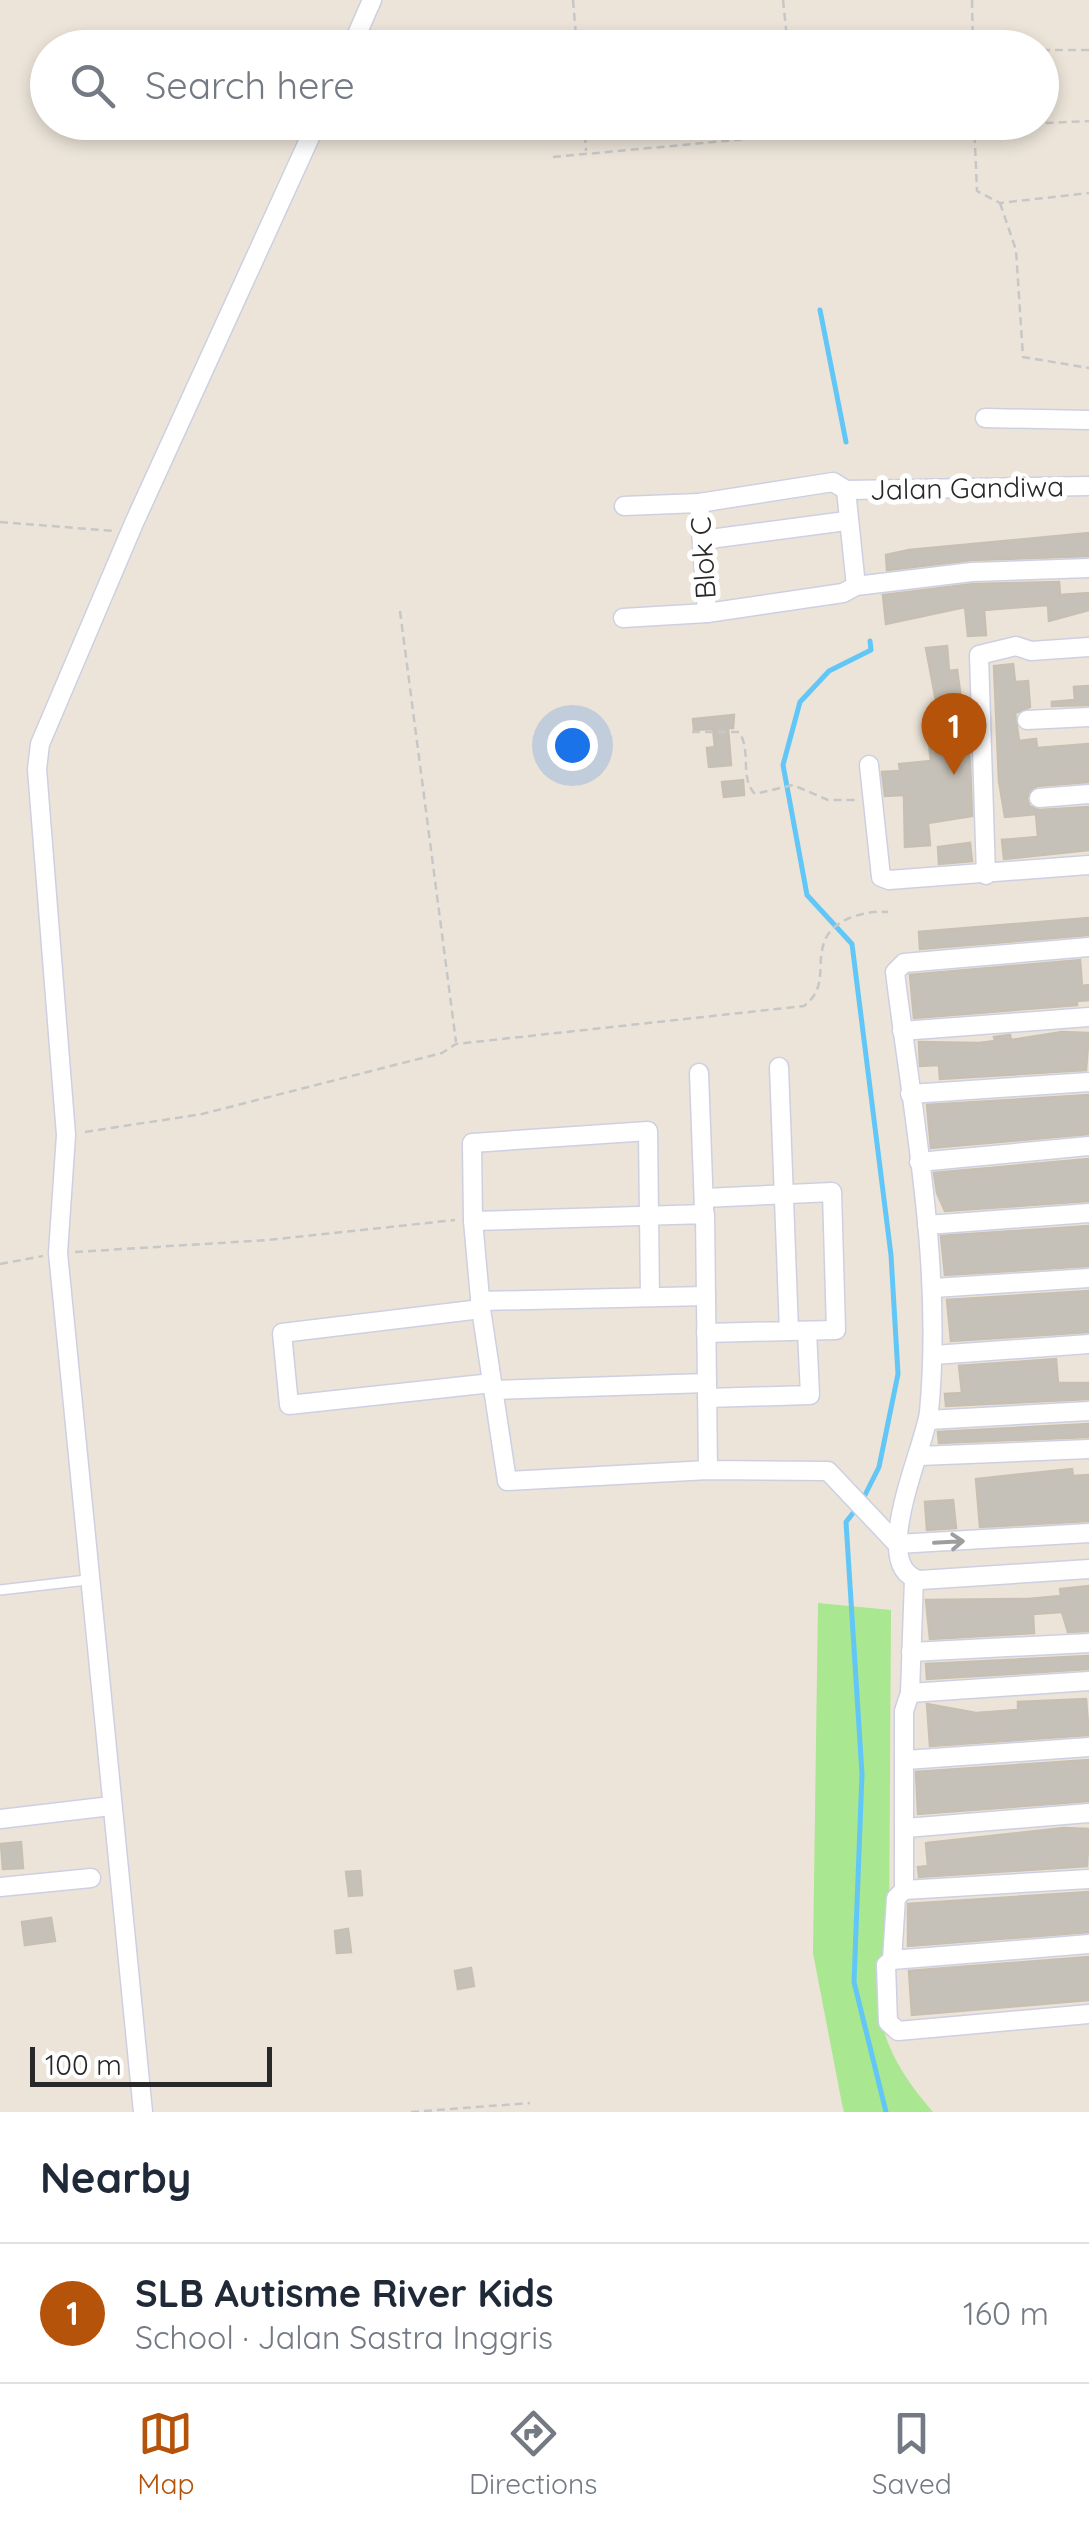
<!DOCTYPE html>
<html lang="en">
<head>
<meta charset="utf-8">
<style>
  :root { --surface:#fff; --page:#f6f6f7; --text:#1f2937; --muted:#747a83; --line:#e0e1e3; --accent:#b45309 }
  body { margin:0; font-family:Quicksand,sans-serif; background:var(--page); color:var(--text) }
  .scale { position:absolute; left:30px; bottom:25px; width:242px; box-sizing:border-box; padding-left:10px; border:5px solid #282828; border-top:0; font-size:28px; line-height:35px; white-space:nowrap; color:#282828; -webkit-text-stroke:8px #fff; paint-order:stroke }
  .you { position:absolute; left:572px; top:745px; width:35px; height:35px; margin:-25px; border:8px solid #fff; border-radius:50%; background:#1a73e8; box-shadow:0 0 0 15px #1a73e833 }
  .badge { display:grid; place-items:center; width:65px; height:65px; border-radius:50%; background:var(--accent); color:#fff; font-size:32px; font-weight:700 }
  .pin { position:absolute; translate:-50% -82px; filter:drop-shadow(0 2px 5px #0008) }
  .pin::after { content:''; position:absolute; top:52px; width:35px; height:30px; background:inherit; clip-path:polygon(0 0,100% 0,50% 100%) }
  .list { margin:0; padding:0; list-style:none }
  h2 { display:flex; justify-content:space-between; align-items:center; height:130px; margin:0; padding:0 40px; font-size:42px }
  h2 small { font-size:32px; font-weight:400; color:var(--muted) }
  .list li { display:grid; grid-template-columns:65px 1fr auto; gap:30px; align-items:center; box-sizing:border-box; height:140px; padding:0 40px; border-top:2px solid var(--line) }
  .list b { display:block; font-size:38px; white-space:nowrap }
  .list p { margin:0; font-size:32px; white-space:nowrap; color:var(--muted) }
  .list em { font-size:32px; font-style:normal; color:var(--muted) }
  .icon { flex:none; width:55px; height:55px; fill:none; stroke:currentColor; stroke-width:2; stroke-linecap:round; stroke-linejoin:round }
  .map { position:relative; flex:none; width:1089px; height:2112px; overflow:hidden }
  .search { position:absolute; background:var(--surface); box-shadow:0 5px 15px #0003; left:30px; right:30px; top:30px; height:110px; display:flex; align-items:center; gap:25px; box-sizing:border-box; padding:0 35px; border-radius:55px; color:var(--muted); font-size:38px }
  .sheet { height:270px; background:var(--surface) }
  nav { display:flex; justify-content:space-around; align-items:center; box-sizing:border-box; height:140px; border-top:2px solid var(--line); background:var(--surface); font-size:28px; color:var(--muted) }
  nav a { display:grid; justify-items:center; gap:5px }
  nav .on { color:var(--accent) }
  .map>svg:first-child { display:block }
  .green { fill:#a9e790 }
  .lines { fill:none; stroke-linecap:round; stroke-linejoin:round }
  .stream { stroke:#62c7f6; stroke-width:5 }
  .building { fill:#c6c1b8; stroke:#c7c0b2; stroke-width:2.5 }
  .lane-casing { stroke:#cdd0e2; stroke-width:12 }
  .street-casing { stroke:#cdd0e2; stroke-width:21 }
  .path { stroke:#c7c7c7; stroke-width:2.5; stroke-dasharray:8 5; stroke-linecap:butt }
  .lane { stroke:#fff; stroke-width:9 }
  .street { stroke:#fff; stroke-width:18 }
  .oneway { stroke:#9e9e9e }
  .labels { text-anchor:middle; stroke-width:10; stroke-linejoin:round; paint-order:stroke }
  .street-label { font-size:28px; fill:#282828; stroke:#fff }
</style>
</head>
<body>
<div class="map">
<svg width="1089" height="2112" viewBox="0 0 1089 2112">
  <rect width="100%" height="100%" fill="#ece4d8"/>
  <path class="green" d="M818,1603L891,1610L889,1940C864,2010 887,2059 933,2112H844L842,2104L813,1953Z"/>
  <g class="lines">
    <g class="stream">
      <polyline points="820,310 846,442"/>
      <polyline points="863,1499 879,1467 898,1374 891,1255 852,944 807,895 783,765 800,702 829,671 871,650 870,641"/>
      <polyline points="857,1508 846,1522 862,1774 854,1982 886,2112"/>
    </g>
  </g>
  <g class="building">
    <polygon points="1089,533 1089,556 972,560 887,570 886,555 909,550"/>
    <polygon points="1059,582 1060,595 1089,593 1089,610 1049,621 1048,605 984,610 986,635 968,636 965,607 886,624 883,595 973,584"/>
    <polygon points="947,646 949,671 957,670 970,762 972,816 928,823 930,845 905,847 904,795 885,796 882,772 900,771 899,764 931,761 929,744 944,743 926,648"/>
    <polygon points="1013,664 1015,682 1028,681 1030,707 1015,713 1019,741 1036,739 1037,748 1089,744 1089,782 1037,786 1027,798 1029,806 1039,810 1089,807 1089,850 1004,859 1002,840 1038,837 1036,814 1005,817 999,781 994,666"/>
    <polygon points="1089,686 1089,705 1052,706 1052,702 1075,700 1074,687"/>
    <polygon points="734,715 733,728 728,728 731,765 709,767 707,748 715,747 713,729 694,730 693,719"/>
    <polygon points="743,780 744,795 724,797 722,782"/>
    <polygon points="970,843 972,861 939,864 938,847"/>
    <polygon points="1089,918 1089,935 920,949 919,932"/>
    <polygon points="1080,960 1082,986 1089,985 1089,1000 1077,1001 1077,1005 914,1018 910,975"/>
    <polygon points="1062,1032 1089,1033 1086,1070 940,1079 939,1065 920,1066 919,1042 979,1043 995,1041 994,1037 1010,1035 1011,1040"/>
    <polygon points="1089,1095 1089,1134 931,1148 927,1105"/>
    <polygon points="1089,1159 1089,1201 945,1211 937,1193 934,1173"/>
    <polygon points="1089,1226 1089,1266 945,1275 941,1236"/>
    <polygon points="1089,1291 1089,1332 951,1341 947,1300"/>
    <polygon points="1056,1359 1058,1383 1089,1383 1089,1399 946,1406 945,1394 962,1393 959,1366"/>
    <polygon points="1089,1424 1089,1437 939,1443 938,1432"/>
    <polygon points="1072,1469 1073,1476 1089,1475 1088,1521 980,1527 976,1479"/>
    <polygon points="953,1500 956,1528 927,1530 925,1502"/>
    <polygon points="1089,1586 1089,1631 1068,1632 1062,1612 1033,1614 1034,1633 930,1639 926,1600 1028,1599 1061,1596 1060,1589"/>
    <polygon points="1089,1656 1089,1669 927,1679 926,1664"/>
    <polygon points="1086,1699 1089,1735 930,1746 927,1704 976,1713 1018,1710 1018,1702"/>
    <polygon points="1089,1760 1089,1801 918,1814 916,1772"/>
    <polygon points="1064,1828 1089,1829 1087,1866 919,1877 918,1867 928,1866 926,1843"/>
    <polygon points="21,1842 23,1868 3,1869 1,1844"/>
    <polygon points="360,1871 362,1895 349,1896 346,1872"/>
    <polygon points="1089,1892 1089,1932 908,1946 908,1904"/>
    <polygon points="51,1918 55,1941 25,1945 22,1922"/>
    <polygon points="348,1929 351,1952 337,1953 335,1931"/>
    <polygon points="1089,1957 1089,2000 912,2015 909,1971"/>
    <polygon points="471,1968 474,1986 458,1989 455,1971"/>
  </g>
  <g class="lines">
    <g class="lane-casing">
      <polyline id="lane" points="0,1590 87,1580"/>
    </g>
    <g class="street-casing">
      <g id="street">
        <polyline points="351,48 372,0"/>
        <polyline points="985,418 1089,420"/>
        <polyline points="846,490 1089,486"/>
        <polyline points="846,490 856,586"/>
        <polyline points="699,503 707,613"/>
        <polyline points="624,506 699,503 833,482 846,490"/>
        <polyline points="702,540 846,521"/>
        <polyline points="623,618 707,613 843,593 856,586 972,572 1089,568"/>
        <polyline points="1027,720 1089,717"/>
        <polyline points="869,765 881,877 889,880 1089,865"/>
        <polyline points="1039,798 1089,794"/>
        <polyline points="986,875 979,655 1016,646 1031,651 1089,647"/>
        <path d="M1089,947L904,963L895,972C913,1118 943,1265 929,1412C925,1447 867,1568 920,1580L1089,1569"/>
        <polyline points="902,1031 1089,1017"/>
        <polyline points="699,1073 704,1209"/>
        <polyline points="910,1094 1089,1082"/>
        <polyline points="919,1162 1089,1146"/>
        <polyline points="704,1198 832,1192 836,1330 789,1331"/>
        <polyline points="473,1221 472,1143 648,1131 650,1297"/>
        <polyline points="927,1225 1089,1213"/>
        <polyline points="934,1288 1089,1278"/>
        <polyline points="480,1301 706,1296"/>
        <polyline points="481,1309 282,1333 289,1405 492,1383"/>
        <polyline points="706,1333 789,1331 779,1067"/>
        <polyline points="934,1355 1089,1344"/>
        <polyline points="493,1390 707,1383"/>
        <polyline points="707,1398 810,1395 807,1331"/>
        <polyline points="928,1420 1089,1411"/>
        <polyline points="919,1456 1089,1449"/>
        <polyline points="708,1470 705,1214 473,1221 481,1309 507,1481 708,1470 828,1471 897,1544 1089,1533"/>
        <polyline points="914,1579 910,1693 904,1711 904,1890 896,1898 892,1960 886,1965 888,2022 898,2031 1089,2014"/>
        <polyline points="911,1652 1089,1643"/>
        <polyline points="910,1693 1089,1681"/>
        <polyline points="906,1760 1089,1747"/>
        <polyline points="0,1819 111,1806"/>
        <polyline points="906,1828 1089,1813"/>
        <polyline points="0,1887 91,1878"/>
        <polyline points="904,1890 1089,1879"/>
        <polyline points="892,1960 1089,1944"/>
        <polyline points="143,2112 58,1253 66,1135 37,769 40,744 134,523 317,122"/>
      </g>
    </g>
    <g class="path">
      <polyline points="573,0 577,48"/>
      <polyline points="783,0 788,48"/>
      <polyline points="972,0 973,48"/>
      <polyline points="1042,50 1089,50"/>
      <polyline points="584,122 586,151"/>
      <polyline points="790,122 790,135"/>
      <polyline points="974,122 977,191 1000,203 1089,193"/>
      <polyline points="553,157 790,135 1089,121"/>
      <polyline points="1000,203 1016,250 1023,357 1089,368"/>
      <polyline points="0,522 114,531"/>
      <polyline points="400,611 456,1042"/>
      <path d="M692,732H739C752,751 739,777 755,794L793,785L828,800H858"/>
      <path d="M85,1132L202,1114L442,1053L456,1044L804,1006C829,987 815,964 825,940C834,918 868,910 888,912"/>
      <polyline points="75,1252 268,1240 455,1220"/>
      <polyline points="0,1264 43,1256"/>
      <polyline points="411,2112 530,2103"/>
    </g>
    <use href="#lane" class="lane"/>
    <use href="#street" class="street"/>
  </g>
  <defs><path id="oneway-shaft" d="M-6 0H5M1.5-3L5.5 0L1.5 3" fill="none" stroke-width="1.6" stroke-linecap="round" stroke-linejoin="round" transform="scale(2.5)"/></defs>
  <use class="oneway" href="#oneway-shaft" transform="translate(949 1542) rotate(-3)"/>
  <g class="labels">
    <g class="street-label">
      <text transform="translate(967 488) rotate(-1)" y="10">Jalan Gandiwa</text>
      <text transform="translate(703 558) rotate(-94)" y="10">Blok C</text>
    </g>
  </g>
</svg>
<div class="scale">100 m</div>
<div class="you"></div>
<div class="pin badge" style="left:954px;top:775px">1</div>
<div class="search"><svg class="icon" aria-label="search" viewBox="0 0 24 24"><circle cx="10" cy="10" r="6"/><path d="M15 15l6 6"/></svg>Search here</div>
</div>
<section class="sheet">
<h2>Nearby<small></small></h2>
<ul class="list">
<li><span class="badge">1</span><div><b>SLB Autisme River Kids</b><p>School · Jalan Sastra Inggris</p></div><em>160 m</em></li>
</ul>
</section>
<nav>
<a class="on"><svg class="icon" aria-label="map" viewBox="0 0 24 24"><path d="M3 6l6-2 6 2 6-2v14l-6 2-6-2-6 2zM9 4v14M15 6v14"/></svg>Map</a>
<a><svg class="icon" aria-label="directions" viewBox="0 0 24 24"><path d="M12 3l9 9-9 9-9-9zM9 14v-3h6M13 9l2 2-2 2"/></svg>Directions</a>
<a><svg class="icon" aria-label="saved" viewBox="0 0 24 24"><path d="M7 4h10v16l-5-4-5 4z"/></svg>Saved</a>
</nav>
</body>
</html>
